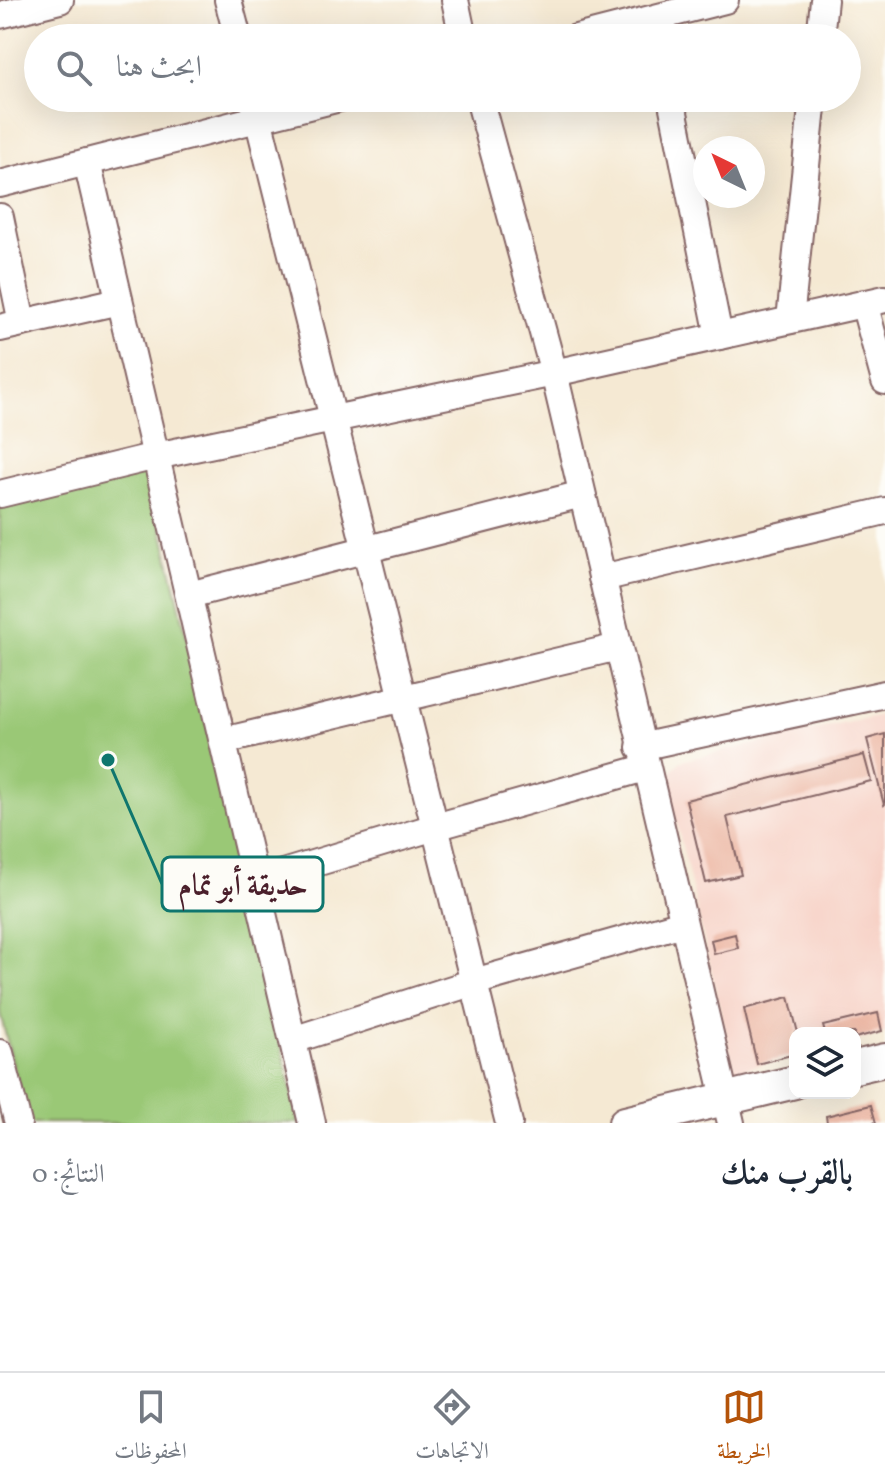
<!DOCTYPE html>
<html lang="ar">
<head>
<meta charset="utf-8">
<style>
  :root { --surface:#fff; --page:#f6f6f7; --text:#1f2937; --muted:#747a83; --line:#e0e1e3; --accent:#b45309 }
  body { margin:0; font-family:Vollkorn,Amiri,serif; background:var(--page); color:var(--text); direction:rtl }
  .controls { position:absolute; right:24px; bottom:24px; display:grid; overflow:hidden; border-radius:16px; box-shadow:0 8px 32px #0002 }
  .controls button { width:72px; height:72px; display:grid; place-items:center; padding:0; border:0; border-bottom:2px solid var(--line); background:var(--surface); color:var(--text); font:40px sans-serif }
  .compass { position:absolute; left:693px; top:136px; width:72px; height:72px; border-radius:50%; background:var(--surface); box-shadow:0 8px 32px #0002; rotate:317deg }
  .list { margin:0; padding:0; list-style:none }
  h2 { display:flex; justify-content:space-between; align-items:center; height:104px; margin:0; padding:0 32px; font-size:34px }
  h2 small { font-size:26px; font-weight:400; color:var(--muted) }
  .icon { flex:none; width:44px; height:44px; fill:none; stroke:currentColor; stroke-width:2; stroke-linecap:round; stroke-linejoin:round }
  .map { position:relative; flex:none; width:885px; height:1123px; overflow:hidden; direction:ltr }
  .search { position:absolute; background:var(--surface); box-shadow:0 8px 32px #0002; left:24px; right:24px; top:24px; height:88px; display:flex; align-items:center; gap:20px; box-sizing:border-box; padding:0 28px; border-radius:44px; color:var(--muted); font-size:30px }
  .sheet { height:248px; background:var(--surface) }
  nav { display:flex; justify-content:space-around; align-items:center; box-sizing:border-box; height:112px; border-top:2px solid var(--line); background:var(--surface); font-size:22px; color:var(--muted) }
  nav a { display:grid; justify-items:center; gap:4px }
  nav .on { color:var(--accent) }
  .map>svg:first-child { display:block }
  .built { fill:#f7d1c6 }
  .green { fill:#9ac876; stroke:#727450; stroke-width:2 }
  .building { fill:#eaac96 }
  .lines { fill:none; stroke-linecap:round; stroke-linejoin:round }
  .minor-casing { stroke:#866666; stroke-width:30 }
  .tertiary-casing { stroke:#866666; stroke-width:36 }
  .minor { stroke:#fff; stroke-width:26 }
  .tertiary { stroke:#fff; stroke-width:32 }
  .leader { fill:none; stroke:#0f766e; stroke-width:3 }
  .callout-dot { fill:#0f766e; stroke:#fdfcf7; stroke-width:3 }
  .callout { fill:#fdfcf7; stroke:#0f766e; stroke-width:3 }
  .callout-label { font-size:30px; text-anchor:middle; font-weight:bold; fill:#4a1f2b }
</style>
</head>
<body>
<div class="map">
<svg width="885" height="1123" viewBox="0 0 885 1123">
  <rect width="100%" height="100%" fill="#fdfcf7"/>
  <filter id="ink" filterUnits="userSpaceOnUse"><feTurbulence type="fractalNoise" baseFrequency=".0125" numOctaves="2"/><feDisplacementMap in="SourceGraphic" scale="16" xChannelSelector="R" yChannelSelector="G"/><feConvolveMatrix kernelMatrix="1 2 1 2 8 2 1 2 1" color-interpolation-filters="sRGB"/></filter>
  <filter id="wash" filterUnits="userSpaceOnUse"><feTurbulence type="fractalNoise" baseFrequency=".006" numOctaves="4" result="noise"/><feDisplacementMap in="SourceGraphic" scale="32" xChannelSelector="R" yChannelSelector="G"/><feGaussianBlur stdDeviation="1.8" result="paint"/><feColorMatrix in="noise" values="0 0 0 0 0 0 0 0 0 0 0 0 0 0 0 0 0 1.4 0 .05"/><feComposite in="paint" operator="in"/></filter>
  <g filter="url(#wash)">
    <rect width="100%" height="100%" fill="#f5e9d3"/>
    <polygon class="built" points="885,714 885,1033 855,1041 855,1033 795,1033 795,1056 735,1071 666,778 681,761"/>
    <polygon class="green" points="149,473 299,1123 28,1123 0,1013 0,508"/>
    <g id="blocks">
      <g class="building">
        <polygon points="885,734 885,804 884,805 867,739"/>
        <polygon points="864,755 871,781 727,817 741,875 706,883 686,800"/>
        <polygon points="735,934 738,948 714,954 711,940"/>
        <polygon points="789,997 798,1033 795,1033 795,1054 757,1064 744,1009"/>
        <polygon points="878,1013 882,1031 855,1038 855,1033 825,1033 823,1026"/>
        <polygon points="871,1105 876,1123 827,1123 826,1116"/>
      </g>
    </g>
  </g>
  <g filter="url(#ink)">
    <use href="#blocks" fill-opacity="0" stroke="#866666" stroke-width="2"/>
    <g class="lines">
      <g class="minor-casing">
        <g id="minor">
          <polyline points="228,0 238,38"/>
          <polyline points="455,0 463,38"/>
          <polyline points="0,15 60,0"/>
          <polyline points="576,38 725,0"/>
          <polyline points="820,38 824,0"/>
          <polyline points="253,98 509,1123"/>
          <polyline points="479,98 554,373 731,1123"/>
          <polyline points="671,98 719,336"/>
          <polyline points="87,162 312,1123"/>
          <polyline points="0,184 340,98"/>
          <polyline points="0,217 22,323"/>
          <polyline points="864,303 885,381"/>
          <polyline points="790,320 813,98"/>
          <polyline points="0,328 119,301"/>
          <polyline points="0,494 156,456 554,373 885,299"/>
          <polyline points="602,578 885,511"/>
          <polyline points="189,595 582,494"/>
          <polyline points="223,741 618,647"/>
          <polyline points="640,747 885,694"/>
          <polyline points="256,881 435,827 645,768"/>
          <polyline points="293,1040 474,982 683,923"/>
          <polyline points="0,1053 18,1123"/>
        </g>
      </g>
      <g class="tertiary-casing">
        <g id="tertiary">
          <polyline points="855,1067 885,1060"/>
          <polyline points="625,1123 795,1082"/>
        </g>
      </g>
      <use href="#minor" class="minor"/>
      <use href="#tertiary" class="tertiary"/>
    </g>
  </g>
  <path class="leader" d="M108 760L162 884"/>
  <circle class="callout-dot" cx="108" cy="760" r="8"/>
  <rect class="callout" x="162" y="857" width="161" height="54" rx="8"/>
  <g class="callout-label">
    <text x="243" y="895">حديقة أبو تمام</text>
  </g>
</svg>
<div class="controls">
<button><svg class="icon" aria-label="layers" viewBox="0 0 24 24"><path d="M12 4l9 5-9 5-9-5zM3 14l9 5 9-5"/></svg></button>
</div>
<svg class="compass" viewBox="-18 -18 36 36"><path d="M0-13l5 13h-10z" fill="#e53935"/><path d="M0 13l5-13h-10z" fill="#747a83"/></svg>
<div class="search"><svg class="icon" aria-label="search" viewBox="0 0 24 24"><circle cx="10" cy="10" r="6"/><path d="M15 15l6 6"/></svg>ابحث هنا</div>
</div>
<section class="sheet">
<h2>بالقرب منك<small>النتائج: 0</small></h2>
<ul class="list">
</ul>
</section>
<nav>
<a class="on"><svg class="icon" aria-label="map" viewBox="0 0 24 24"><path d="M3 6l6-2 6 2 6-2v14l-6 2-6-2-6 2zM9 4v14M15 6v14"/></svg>الخريطة</a>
<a><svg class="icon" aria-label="directions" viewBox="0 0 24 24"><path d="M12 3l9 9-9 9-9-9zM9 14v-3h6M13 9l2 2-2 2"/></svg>الاتجاهات</a>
<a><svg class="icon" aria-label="saved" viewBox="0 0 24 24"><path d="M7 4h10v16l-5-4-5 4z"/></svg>المحفوظات</a>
</nav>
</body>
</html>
